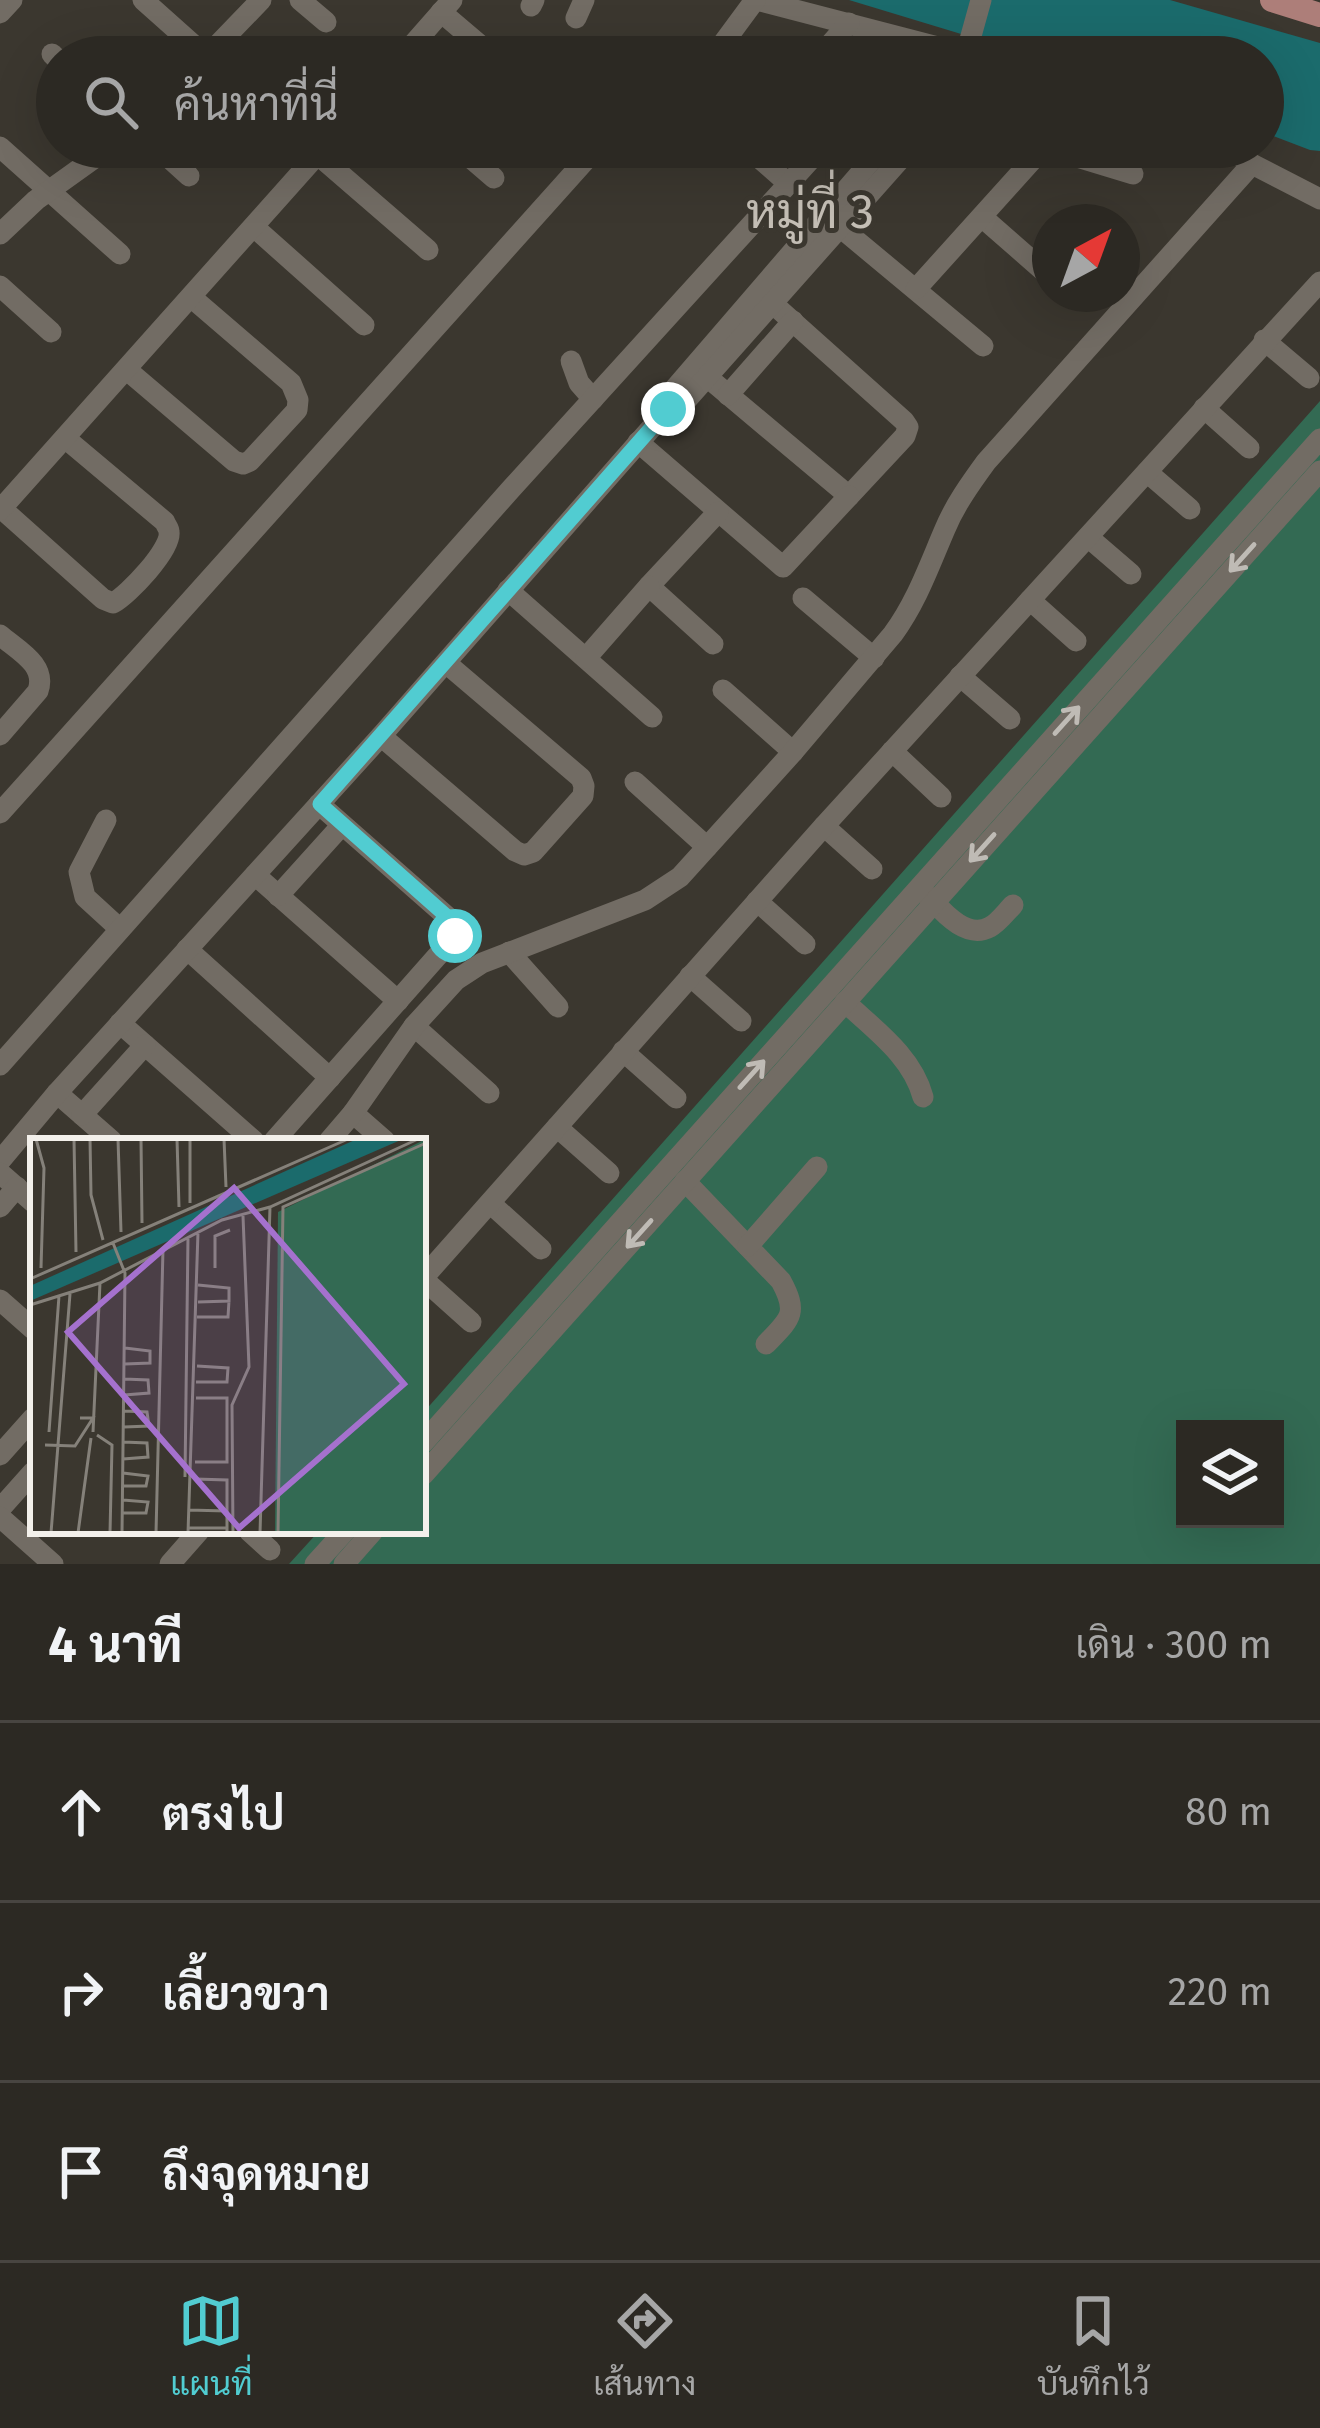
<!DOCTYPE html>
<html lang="th">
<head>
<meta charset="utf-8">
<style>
  :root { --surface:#2c2923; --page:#34312b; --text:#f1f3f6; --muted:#a6a6a6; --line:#484541; --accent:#51ccd1 }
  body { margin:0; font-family:"Fira Sans",Sarabun,sans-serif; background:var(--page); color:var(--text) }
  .controls { position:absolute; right:36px; bottom:36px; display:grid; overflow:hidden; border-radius:0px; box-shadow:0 12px 48px #0002 }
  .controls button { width:108px; height:108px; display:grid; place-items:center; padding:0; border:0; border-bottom:3px solid var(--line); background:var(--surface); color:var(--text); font:60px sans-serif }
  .compass { position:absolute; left:1032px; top:204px; width:108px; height:108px; border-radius:50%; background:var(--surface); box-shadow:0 12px 48px #0002; rotate:41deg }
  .stop { position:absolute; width:36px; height:36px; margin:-27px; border:9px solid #51ccd1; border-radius:50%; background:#fff }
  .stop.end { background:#51ccd1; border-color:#fff; box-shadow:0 3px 12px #0008 }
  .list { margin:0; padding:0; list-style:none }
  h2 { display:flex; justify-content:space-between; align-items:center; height:156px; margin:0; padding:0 48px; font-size:51px }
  h2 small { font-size:39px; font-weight:400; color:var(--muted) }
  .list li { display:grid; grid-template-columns:78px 1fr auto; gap:36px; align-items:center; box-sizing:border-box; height:180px; padding:0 48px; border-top:3px solid var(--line) }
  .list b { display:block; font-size:45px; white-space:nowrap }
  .list em { font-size:39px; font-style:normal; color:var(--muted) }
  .icon { flex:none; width:66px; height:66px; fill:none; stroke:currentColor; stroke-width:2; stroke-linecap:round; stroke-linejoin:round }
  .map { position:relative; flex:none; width:1320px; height:1564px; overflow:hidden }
  .search { position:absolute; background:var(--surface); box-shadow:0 12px 48px #0002; left:36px; right:36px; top:36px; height:132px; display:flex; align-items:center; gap:30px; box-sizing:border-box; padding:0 42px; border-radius:66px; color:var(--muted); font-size:45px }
  .sheet { height:696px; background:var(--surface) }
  nav { display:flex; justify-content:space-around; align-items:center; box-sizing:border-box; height:168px; border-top:3px solid var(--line); background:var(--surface); font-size:33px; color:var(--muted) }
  nav a { display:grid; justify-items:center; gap:6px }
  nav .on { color:var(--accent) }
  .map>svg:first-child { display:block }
  .green { fill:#336a53; fill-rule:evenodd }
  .water { fill:#1b6b6c }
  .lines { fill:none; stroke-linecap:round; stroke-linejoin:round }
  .minor { stroke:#726c64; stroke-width:21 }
  .major { stroke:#ad7e79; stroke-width:24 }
  .oneway { stroke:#bfbbb5 }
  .route { stroke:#51ccd1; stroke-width:15 }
  .labels { text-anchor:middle; stroke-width:10; stroke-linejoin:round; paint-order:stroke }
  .quarter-label { font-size:48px; fill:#c4beb5; stroke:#3b372f }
  .inset-road { fill:none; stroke:#85817a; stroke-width:3 }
  .view { fill:#a571ce; fill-opacity:0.15; stroke:#a571ce; stroke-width:6 }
  .inset-edge { fill:none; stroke:#f3f0eb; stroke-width:6 }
</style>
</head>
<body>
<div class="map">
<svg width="1320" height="1564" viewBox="0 0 1320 1564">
  <rect width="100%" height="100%" fill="#3b372f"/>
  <path class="green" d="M1320,401V1564H289L319,1531H423V1413ZM1185,1429H1275V1519H1185Z"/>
  <polygon class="water" points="849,0 1170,0 1320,43 1320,151 1310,150 1263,132 1263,57 1037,57"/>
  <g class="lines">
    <g class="minor">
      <polyline points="143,0 207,57"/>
      <polyline points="300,0 326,22"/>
      <polyline points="757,0 976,57"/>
      <polyline points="531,6 534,0"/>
      <polyline points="441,12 494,57"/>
      <polyline points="0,13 12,0"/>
      <polyline points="576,18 584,0"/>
      <polyline points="52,54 57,59"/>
      <polyline points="966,54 981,0"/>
      <polyline points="206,57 261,0"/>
      <polyline points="402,57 452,0"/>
      <polyline points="713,57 755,0"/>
      <polyline points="819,57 849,23"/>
      <polyline points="0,147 120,254"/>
      <polyline points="157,147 189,176"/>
      <polyline points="458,147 494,178"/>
      <polyline points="1044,147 1133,174"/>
      <polyline points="1227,147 1252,164 1320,199"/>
      <polyline points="749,149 789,184"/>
      <polyline points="317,154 428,250"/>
      <polyline points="982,217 1046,273"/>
      <polyline points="834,222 983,346"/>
      <polyline points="254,227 364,325"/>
      <polyline points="0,234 36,200 110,147"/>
      <polyline points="0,286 51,332"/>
      <polyline points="916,289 1044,147"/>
      <polyline points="1264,340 1309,378"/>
      <polyline points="571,361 579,383 593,399"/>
      <polyline points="127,370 234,461 243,464 250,461 297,410 298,400 291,383 191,297"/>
      <polyline points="706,376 849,496 905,436 908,427 904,421 772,303"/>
      <polyline points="728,395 793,321"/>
      <polyline points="1204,408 1249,448"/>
      <polyline points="668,409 670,394 883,147"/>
      <polyline points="638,442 783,567 849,496"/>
      <polyline points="1147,472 1190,509"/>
      <path d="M1,508L103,599L113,603C128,595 172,549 169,532C169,528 166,526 165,522L65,438"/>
      <polyline points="0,510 324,147"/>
      <polyline points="1088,537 1131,574"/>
      <polyline points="508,590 652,717"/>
      <polyline points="803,598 874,658"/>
      <polyline points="1030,600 1076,641"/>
      <path d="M0,635C19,651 47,665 38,691L0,735"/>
      <polyline points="713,644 649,586 718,512"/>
      <polyline points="586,658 649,586"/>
      <polyline points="960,676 1010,719"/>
      <polyline points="723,690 793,752"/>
      <polyline points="381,736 515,851 524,855 533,852 583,796 584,786 581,778 446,663"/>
      <polyline points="892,751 941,797"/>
      <polyline points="635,782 707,847"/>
      <polyline points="0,813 590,155 601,147"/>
      <polyline points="106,820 79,872 85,897 120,929"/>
      <polyline points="824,826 872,869"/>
      <polyline points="255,875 398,1001"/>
      <polyline points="278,896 342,825"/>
      <path d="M928,896C943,912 966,940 990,927C998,923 1006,912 1013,905"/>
      <polyline points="757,901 805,944"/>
      <polyline points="187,949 330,1078"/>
      <polyline points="509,952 558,1007"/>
      <polyline points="690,976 741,1021"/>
      <path d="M845,1002C875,1030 912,1056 923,1097"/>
      <polyline points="120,1023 254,1141"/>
      <polyline points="414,1026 489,1093"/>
      <polyline points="623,1051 676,1098"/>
      <polyline points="0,1065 511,489 822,147"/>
      <polyline points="57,1093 112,1141"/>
      <polyline points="353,1113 385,1141"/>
      <polyline points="82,1115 145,1045"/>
      <polyline points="557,1127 609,1173"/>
      <polyline points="274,1141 455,936 457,930 452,921 319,804"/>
      <path d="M329,1141L353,1113L414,1026L456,980L482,963L645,900L680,877L793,752L893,634C917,601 929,566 945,529C955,505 970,484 986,462L1252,164"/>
      <polyline points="0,1161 57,1093 381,736 668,409 682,405 911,147"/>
      <polyline points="0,1173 33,1202"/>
      <path d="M685,1181L781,1281C799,1314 790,1319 766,1344"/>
      <polyline points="490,1203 541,1249"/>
      <polyline points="0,1207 17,1187"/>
      <polyline points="748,1246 817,1167"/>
      <polyline points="423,1278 824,826 1320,282"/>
      <polyline points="423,1279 471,1322"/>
      <polyline points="0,1300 33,1329"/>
      <polyline points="423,1443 1320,439"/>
      <polyline points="0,1455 33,1418"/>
      <polyline points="423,1475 1320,471"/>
      <polyline points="0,1509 33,1472"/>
      <polyline points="0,1517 53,1564"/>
      <polyline points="249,1531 270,1550"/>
      <polyline points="170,1564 199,1531"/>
      <polyline points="315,1564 345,1531"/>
      <polyline points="344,1564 373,1531"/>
    </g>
    <polyline class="major" points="1272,0 1320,15"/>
  </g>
  <defs><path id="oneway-shaft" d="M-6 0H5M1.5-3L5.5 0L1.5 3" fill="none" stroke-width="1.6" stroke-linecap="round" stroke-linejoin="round" transform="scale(3)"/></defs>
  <g class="oneway">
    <use href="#oneway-shaft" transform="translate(1242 558) rotate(132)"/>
    <use href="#oneway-shaft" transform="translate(1067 720) rotate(-48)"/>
    <use href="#oneway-shaft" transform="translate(982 848) rotate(132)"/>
    <use href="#oneway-shaft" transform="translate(752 1074) rotate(-48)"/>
    <use href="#oneway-shaft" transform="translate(639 1234) rotate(132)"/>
  </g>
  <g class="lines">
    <polyline class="route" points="455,936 457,930 452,921 320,804 668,409"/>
  </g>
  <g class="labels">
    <g class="quarter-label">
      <text x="810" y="228">หมู่ที่ 3</text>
    </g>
  </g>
  <g transform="translate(30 1138)">
    <rect width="396" height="396" fill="#3b372f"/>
    <path d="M396,1V395H245L248,74Z" fill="#336a53"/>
    <path d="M327,1H373L0,163V148Z" fill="#1b6b6c"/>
    <path class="inset-road" d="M6,1L14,30L11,130M44,1L46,114M60,1L61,57L73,102M88,1L91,94M111,1L112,85M147,1L149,69M194,1L196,49M160,65V1M83,105L95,135L92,395M185,130V98L200,92M0,141L318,1M168,164L199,163V150L168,147M0,167L70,145L192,82L240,69L388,1M167,179H198L199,163M95,226L120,225V213L95,210M166,244H197L198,230L167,228M94,257L119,255L118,242L94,241M94,289L119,288L117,274L94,273M19,294L29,158M63,294L70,145M67,297L82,307L80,395M15,307L45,308L63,280H50M93,321L118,319L117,305L93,304M165,324H197V260H166M155,339L158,99M165,341L197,342V395M93,348H116L118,338L93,335M158,372L197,373M93,375H116L118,364L93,362M158,390H197M21,395L40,156M48,395L61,300M126,395L133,111M158,395L168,94M203,395L202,267L219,229L213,78M230,395L240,69M248,395L253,69L396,5"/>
    <path class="view" d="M204,50L374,246L209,390L38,194Z"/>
    <rect width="396" height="396" class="inset-edge"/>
  </g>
</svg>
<div class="controls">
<button><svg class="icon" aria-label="layers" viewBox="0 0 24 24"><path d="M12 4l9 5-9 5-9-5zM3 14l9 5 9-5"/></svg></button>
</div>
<svg class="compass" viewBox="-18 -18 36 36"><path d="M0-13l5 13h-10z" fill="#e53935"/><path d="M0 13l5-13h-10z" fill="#a6a6a6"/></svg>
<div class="stop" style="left:455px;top:936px"></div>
<div class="stop end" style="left:668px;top:409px"></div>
<div class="search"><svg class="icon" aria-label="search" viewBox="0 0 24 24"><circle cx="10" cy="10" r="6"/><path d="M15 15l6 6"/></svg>ค้นหาที่นี่</div>
</div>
<section class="sheet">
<h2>4 นาที<small>เดิน · 300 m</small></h2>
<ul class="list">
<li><svg class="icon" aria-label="ahead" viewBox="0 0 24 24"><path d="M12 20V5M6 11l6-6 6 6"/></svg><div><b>ตรงไป</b></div><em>80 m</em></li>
<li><svg class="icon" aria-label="right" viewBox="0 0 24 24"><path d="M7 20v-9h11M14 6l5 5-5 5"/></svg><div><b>เลี้ยวขวา</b></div><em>220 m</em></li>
<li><svg class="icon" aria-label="arrive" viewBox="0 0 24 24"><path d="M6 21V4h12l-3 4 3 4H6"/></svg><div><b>ถึงจุดหมาย</b></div></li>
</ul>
</section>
<nav>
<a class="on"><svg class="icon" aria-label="map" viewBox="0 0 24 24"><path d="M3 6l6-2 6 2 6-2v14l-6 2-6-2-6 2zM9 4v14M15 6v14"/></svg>แผนที่</a>
<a><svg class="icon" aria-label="directions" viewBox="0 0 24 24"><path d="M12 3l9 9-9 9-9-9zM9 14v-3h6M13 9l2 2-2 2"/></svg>เส้นทาง</a>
<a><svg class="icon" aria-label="saved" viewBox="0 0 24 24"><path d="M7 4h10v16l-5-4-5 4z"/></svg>บันทึกไว้</a>
</nav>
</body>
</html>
